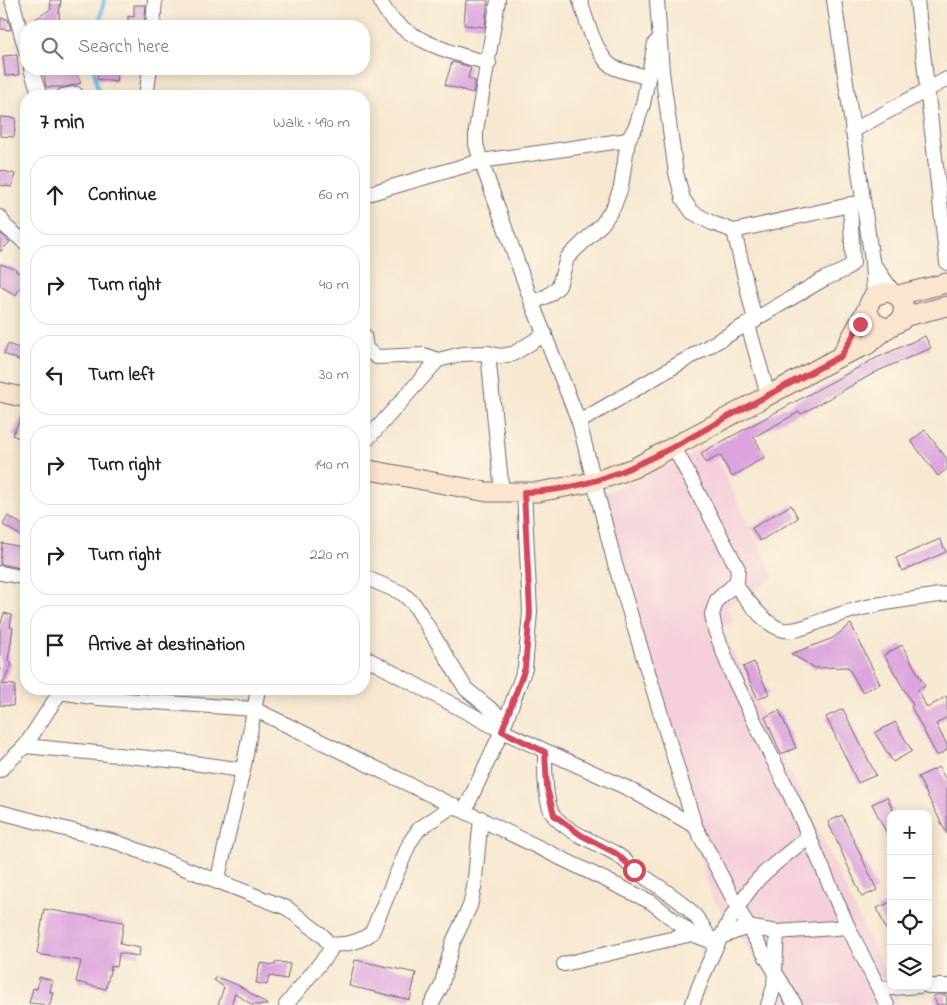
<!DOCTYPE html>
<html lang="en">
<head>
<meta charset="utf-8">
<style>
  :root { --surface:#fff; --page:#f2f2f2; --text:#222; --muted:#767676; --line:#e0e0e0 }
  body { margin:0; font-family:"Indie Flower",sans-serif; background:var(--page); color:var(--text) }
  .controls { position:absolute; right:15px; bottom:15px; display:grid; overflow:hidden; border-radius:10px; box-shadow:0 2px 12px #0003 }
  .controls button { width:45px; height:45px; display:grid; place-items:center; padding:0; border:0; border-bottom:1px solid var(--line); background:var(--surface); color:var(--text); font:25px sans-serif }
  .stop { position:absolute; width:15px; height:15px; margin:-11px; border:4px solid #d1495b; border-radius:50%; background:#fff }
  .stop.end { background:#d1495b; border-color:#fff; box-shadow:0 1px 5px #0008 }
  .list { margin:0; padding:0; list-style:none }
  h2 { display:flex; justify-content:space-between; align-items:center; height:65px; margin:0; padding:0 20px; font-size:21px }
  h2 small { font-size:16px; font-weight:400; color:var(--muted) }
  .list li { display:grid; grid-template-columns:32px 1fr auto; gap:15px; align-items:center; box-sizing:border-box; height:80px; margin:0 10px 10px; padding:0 10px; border:1px solid var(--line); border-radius:20px }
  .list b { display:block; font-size:19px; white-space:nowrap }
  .list em { font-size:16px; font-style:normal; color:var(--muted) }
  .icon { flex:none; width:28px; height:28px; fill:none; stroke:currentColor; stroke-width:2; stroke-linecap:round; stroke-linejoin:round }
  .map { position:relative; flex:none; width:947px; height:1005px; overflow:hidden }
  .search { position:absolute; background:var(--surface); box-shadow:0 2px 12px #0003; left:20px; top:20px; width:350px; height:55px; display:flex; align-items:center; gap:12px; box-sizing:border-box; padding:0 18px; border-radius:20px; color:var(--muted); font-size:19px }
  .panel { position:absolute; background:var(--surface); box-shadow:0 2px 12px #0003; left:20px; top:90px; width:350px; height:605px; border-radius:20px }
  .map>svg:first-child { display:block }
  .built { fill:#f5cfda }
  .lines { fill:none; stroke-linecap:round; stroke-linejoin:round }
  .stream { stroke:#69bce5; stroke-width:4 }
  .building { fill:#dca3de }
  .street-casing { stroke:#6d6770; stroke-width:16 }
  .secondary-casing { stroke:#6d6770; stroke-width:21 }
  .street { stroke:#fff; stroke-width:14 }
  .secondary { stroke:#fce5cf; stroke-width:19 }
  .route { stroke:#d1495b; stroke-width:6 }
</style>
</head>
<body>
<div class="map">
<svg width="947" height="1005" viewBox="0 0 947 1005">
  <rect width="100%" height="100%" fill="#fcf5e5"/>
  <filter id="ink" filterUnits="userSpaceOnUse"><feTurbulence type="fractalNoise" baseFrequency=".02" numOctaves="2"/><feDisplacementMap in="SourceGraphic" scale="10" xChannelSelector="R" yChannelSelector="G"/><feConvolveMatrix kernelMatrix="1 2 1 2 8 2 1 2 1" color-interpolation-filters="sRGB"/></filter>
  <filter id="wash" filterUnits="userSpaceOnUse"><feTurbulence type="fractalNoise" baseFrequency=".0096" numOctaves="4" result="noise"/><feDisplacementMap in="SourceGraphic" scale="20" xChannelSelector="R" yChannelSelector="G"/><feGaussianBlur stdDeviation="1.12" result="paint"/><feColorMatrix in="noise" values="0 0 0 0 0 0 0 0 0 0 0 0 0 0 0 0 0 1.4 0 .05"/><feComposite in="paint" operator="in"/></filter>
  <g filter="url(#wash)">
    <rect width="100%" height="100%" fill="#f7e8d1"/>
    <polygon class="built" points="710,444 774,578 727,607 734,623 721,627 901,1005 789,1005 712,898 598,497"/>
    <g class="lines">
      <g class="stream">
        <polyline points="99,26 104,0"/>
        <polyline points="94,69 97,88 101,96"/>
      </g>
    </g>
    <g id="blocks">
      <g class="building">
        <polygon points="50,0 61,0 59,13 60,26 28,26 28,24 51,9"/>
        <polygon points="466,0 488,0 485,27 464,25"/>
        <polygon points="134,5 146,5 144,26 128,26 128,16 134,17"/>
        <polygon points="1,18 8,19 11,30 0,29"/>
        <polygon points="17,55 19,75 5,76 3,56"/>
        <polygon points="452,62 471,67 468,78 475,81 473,93 445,85"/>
        <polygon points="43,69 74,69 81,83 66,87 46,87"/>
        <polygon points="98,69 118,69 116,82 97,79"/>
        <polygon points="0,117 16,118 14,137 0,136"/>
        <polygon points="0,170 15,174 12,187 0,185"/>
        <polygon points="0,233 10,242 0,252"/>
        <polygon points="0,264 16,269 16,271 26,277 16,295 0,286"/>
        <polygon points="925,336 931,348 878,371 801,414 799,412 754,437 765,457 732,477 720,455 706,463 701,453 872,360"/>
        <polygon points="8,344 26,351 26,363 4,354"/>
        <polygon points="26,409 26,430 21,439 12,435"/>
        <polygon points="925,430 947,459 947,469 938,476 911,441"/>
        <polygon points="791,505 798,518 760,541 752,528"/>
        <polygon points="8,516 26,527 26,539 3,525"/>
        <polygon points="940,539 946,552 902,571 896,558"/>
        <polygon points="2,543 26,548 26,569 0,564"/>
        <polygon points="4,613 12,615 10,627 13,628 8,661 12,664 2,684 15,685 13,706 0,705 0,626"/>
        <polygon points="851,624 880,684 862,692 848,667 815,668 791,654 833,638"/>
        <polygon points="902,645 925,686 918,690 927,708 947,696 947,717 936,724 947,745 947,750 937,756 911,707 913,705 884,655"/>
        <polygon points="754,662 769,694 758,699 743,667"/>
        <polygon points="843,709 876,775 858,783 826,717"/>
        <polygon points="779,710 796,748 781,754 765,717"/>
        <polygon points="895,722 912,751 893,762 875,733"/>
        <polygon points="939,767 947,782 947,834 918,777"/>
        <polygon points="887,797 895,814 891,814 891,842 872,804"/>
        <polygon points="842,815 877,890 862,897 828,822"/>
        <polygon points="891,902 891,941 877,908"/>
        <polygon points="44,909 124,922 120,944 140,948 139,956 119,953 117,967 111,966 106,989 76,982 81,961 37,954"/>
        <polygon points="355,960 416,973 410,1000 349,986"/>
        <polygon points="276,961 290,964 287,979 269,976 267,985 256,983 260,963 275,965"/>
        <polygon points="39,977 52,980 50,992 53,992 50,1005 29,1003 33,988 37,989"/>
        <polygon points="216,977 238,985 268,1005 252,1005 235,993 231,1005 218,1005 224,987 214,980"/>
        <polygon points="937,995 946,995 947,1005 937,1005 933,996"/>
      </g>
    </g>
  </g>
  <g filter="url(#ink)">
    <use href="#blocks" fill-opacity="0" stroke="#6d6770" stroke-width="1"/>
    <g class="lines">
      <g class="street-casing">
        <g id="street">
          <polyline points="12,0 26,51"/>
          <path d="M380,0C394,37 453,54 489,63"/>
          <polyline points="498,0 476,130 476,144 480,158 532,303 579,422 615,564 695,826 748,927 795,1005"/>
          <path d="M580,0C585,17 597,58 613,67C623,72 636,74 647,77"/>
          <polyline points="657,0 662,72 676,173 683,199 692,212 712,223 734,231 863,202"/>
          <polyline points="834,0 872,261 874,296"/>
          <polyline points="917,0 947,263"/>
          <polyline points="153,26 155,0"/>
          <polyline points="31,69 40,96"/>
          <polyline points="63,96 76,94"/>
          <polyline points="146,96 150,69"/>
          <polyline points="852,131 947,79"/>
          <polyline points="364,195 481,161 628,140"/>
          <polyline points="0,217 6,227 26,243"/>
          <polyline points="734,231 755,321"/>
          <polyline points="872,262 894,293"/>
          <polyline points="532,303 549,295 559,286 567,258 603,223 614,206 621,187 628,140 636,126 643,104 655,43"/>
          <polyline points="748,325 768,395"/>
          <polyline points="364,335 366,349 377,357 424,355 438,360"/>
          <polyline points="488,353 502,492"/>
          <polyline points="579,422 824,279 845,270 853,263 850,204"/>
          <polyline points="364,443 438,360 462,354 488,353 500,356 513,354 545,334"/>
          <polyline points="674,447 738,569 737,582 717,600 712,614 715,630 732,675 797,809 848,927 887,1005"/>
          <polyline points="1,573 26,578"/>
          <polyline points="364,577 402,593 414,604 466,689 505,721"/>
          <path d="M734,584C747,598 764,626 784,630C797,632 812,624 824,620C864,604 905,600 947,594"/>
          <polyline points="364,657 502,731 627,788 695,826"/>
          <polyline points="60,692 98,698 254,709 651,902 692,934 710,941 748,927 777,932 848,927"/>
          <polyline points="25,746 179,761 243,770"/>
          <path d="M545,752C545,768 544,803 554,816C570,834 596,842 616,854C624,858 629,866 636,871C665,892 697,906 710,941"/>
          <polyline points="0,770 25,746 62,689"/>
          <polyline points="465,810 502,731 525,668 530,612 524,492"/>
          <polyline points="0,812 119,843 287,908 322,935 329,944 330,951 286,1005"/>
          <polyline points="217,882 243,770 258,689"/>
          <path d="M329,944C343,946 362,942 372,932L410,842L419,829L454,805"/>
          <polyline points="564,964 692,934"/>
          <polyline points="928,986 947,986"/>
          <polyline points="880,989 919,986"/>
          <polyline points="431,1005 441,987 453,942 470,906 474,888 481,818"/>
          <path d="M692,1005C706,966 728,917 754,884C769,866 792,851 809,836"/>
          <polyline points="768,1005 774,987 777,932"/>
        </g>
      </g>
      <g class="secondary-casing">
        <g id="secondary">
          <path d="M898,295L904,307L901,321L888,328C872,325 861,311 874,296L887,292L898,295L947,283"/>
          <polyline points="903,317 947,306"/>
          <polyline points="841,356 868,307"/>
          <polyline points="0,392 26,398"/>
          <polyline points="364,469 487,492 538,492 593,482 634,468 841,356 867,345 888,328"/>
        </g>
      </g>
      <use href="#street" class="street"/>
      <use href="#secondary" class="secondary"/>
    </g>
  </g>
  <g class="lines" filter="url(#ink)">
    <path class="route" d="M634,870L617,854L581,835L554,815L547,788L545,752L502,731L525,668L530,612L524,492C600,491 659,455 724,419C763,398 802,377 841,356L860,324"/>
  </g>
</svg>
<div class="controls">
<button>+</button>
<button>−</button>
<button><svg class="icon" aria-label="locate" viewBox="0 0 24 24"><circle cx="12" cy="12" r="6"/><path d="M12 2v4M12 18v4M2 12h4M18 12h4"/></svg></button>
<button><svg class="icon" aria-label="layers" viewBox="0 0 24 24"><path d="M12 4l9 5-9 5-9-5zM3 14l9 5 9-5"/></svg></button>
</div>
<div class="stop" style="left:634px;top:870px"></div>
<div class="stop end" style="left:860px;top:324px"></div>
<div class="search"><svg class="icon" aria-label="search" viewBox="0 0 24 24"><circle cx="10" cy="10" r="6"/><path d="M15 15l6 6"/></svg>Search here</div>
<section class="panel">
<h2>7 min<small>Walk · 490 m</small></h2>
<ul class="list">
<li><svg class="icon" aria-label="ahead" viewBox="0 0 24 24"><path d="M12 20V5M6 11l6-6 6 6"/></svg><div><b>Continue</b></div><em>60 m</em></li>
<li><svg class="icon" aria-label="right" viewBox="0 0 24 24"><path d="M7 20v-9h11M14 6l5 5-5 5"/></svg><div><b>Turn right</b></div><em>40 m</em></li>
<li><svg class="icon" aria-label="left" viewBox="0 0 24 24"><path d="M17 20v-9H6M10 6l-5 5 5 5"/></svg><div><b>Turn left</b></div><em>30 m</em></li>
<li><svg class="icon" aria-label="right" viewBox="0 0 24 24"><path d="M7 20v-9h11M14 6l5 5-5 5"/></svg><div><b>Turn right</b></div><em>140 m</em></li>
<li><svg class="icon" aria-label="right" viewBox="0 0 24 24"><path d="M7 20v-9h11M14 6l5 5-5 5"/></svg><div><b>Turn right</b></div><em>220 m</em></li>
<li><svg class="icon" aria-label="arrive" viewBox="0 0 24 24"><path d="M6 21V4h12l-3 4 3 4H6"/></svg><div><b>Arrive at destination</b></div></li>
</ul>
</section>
</div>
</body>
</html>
